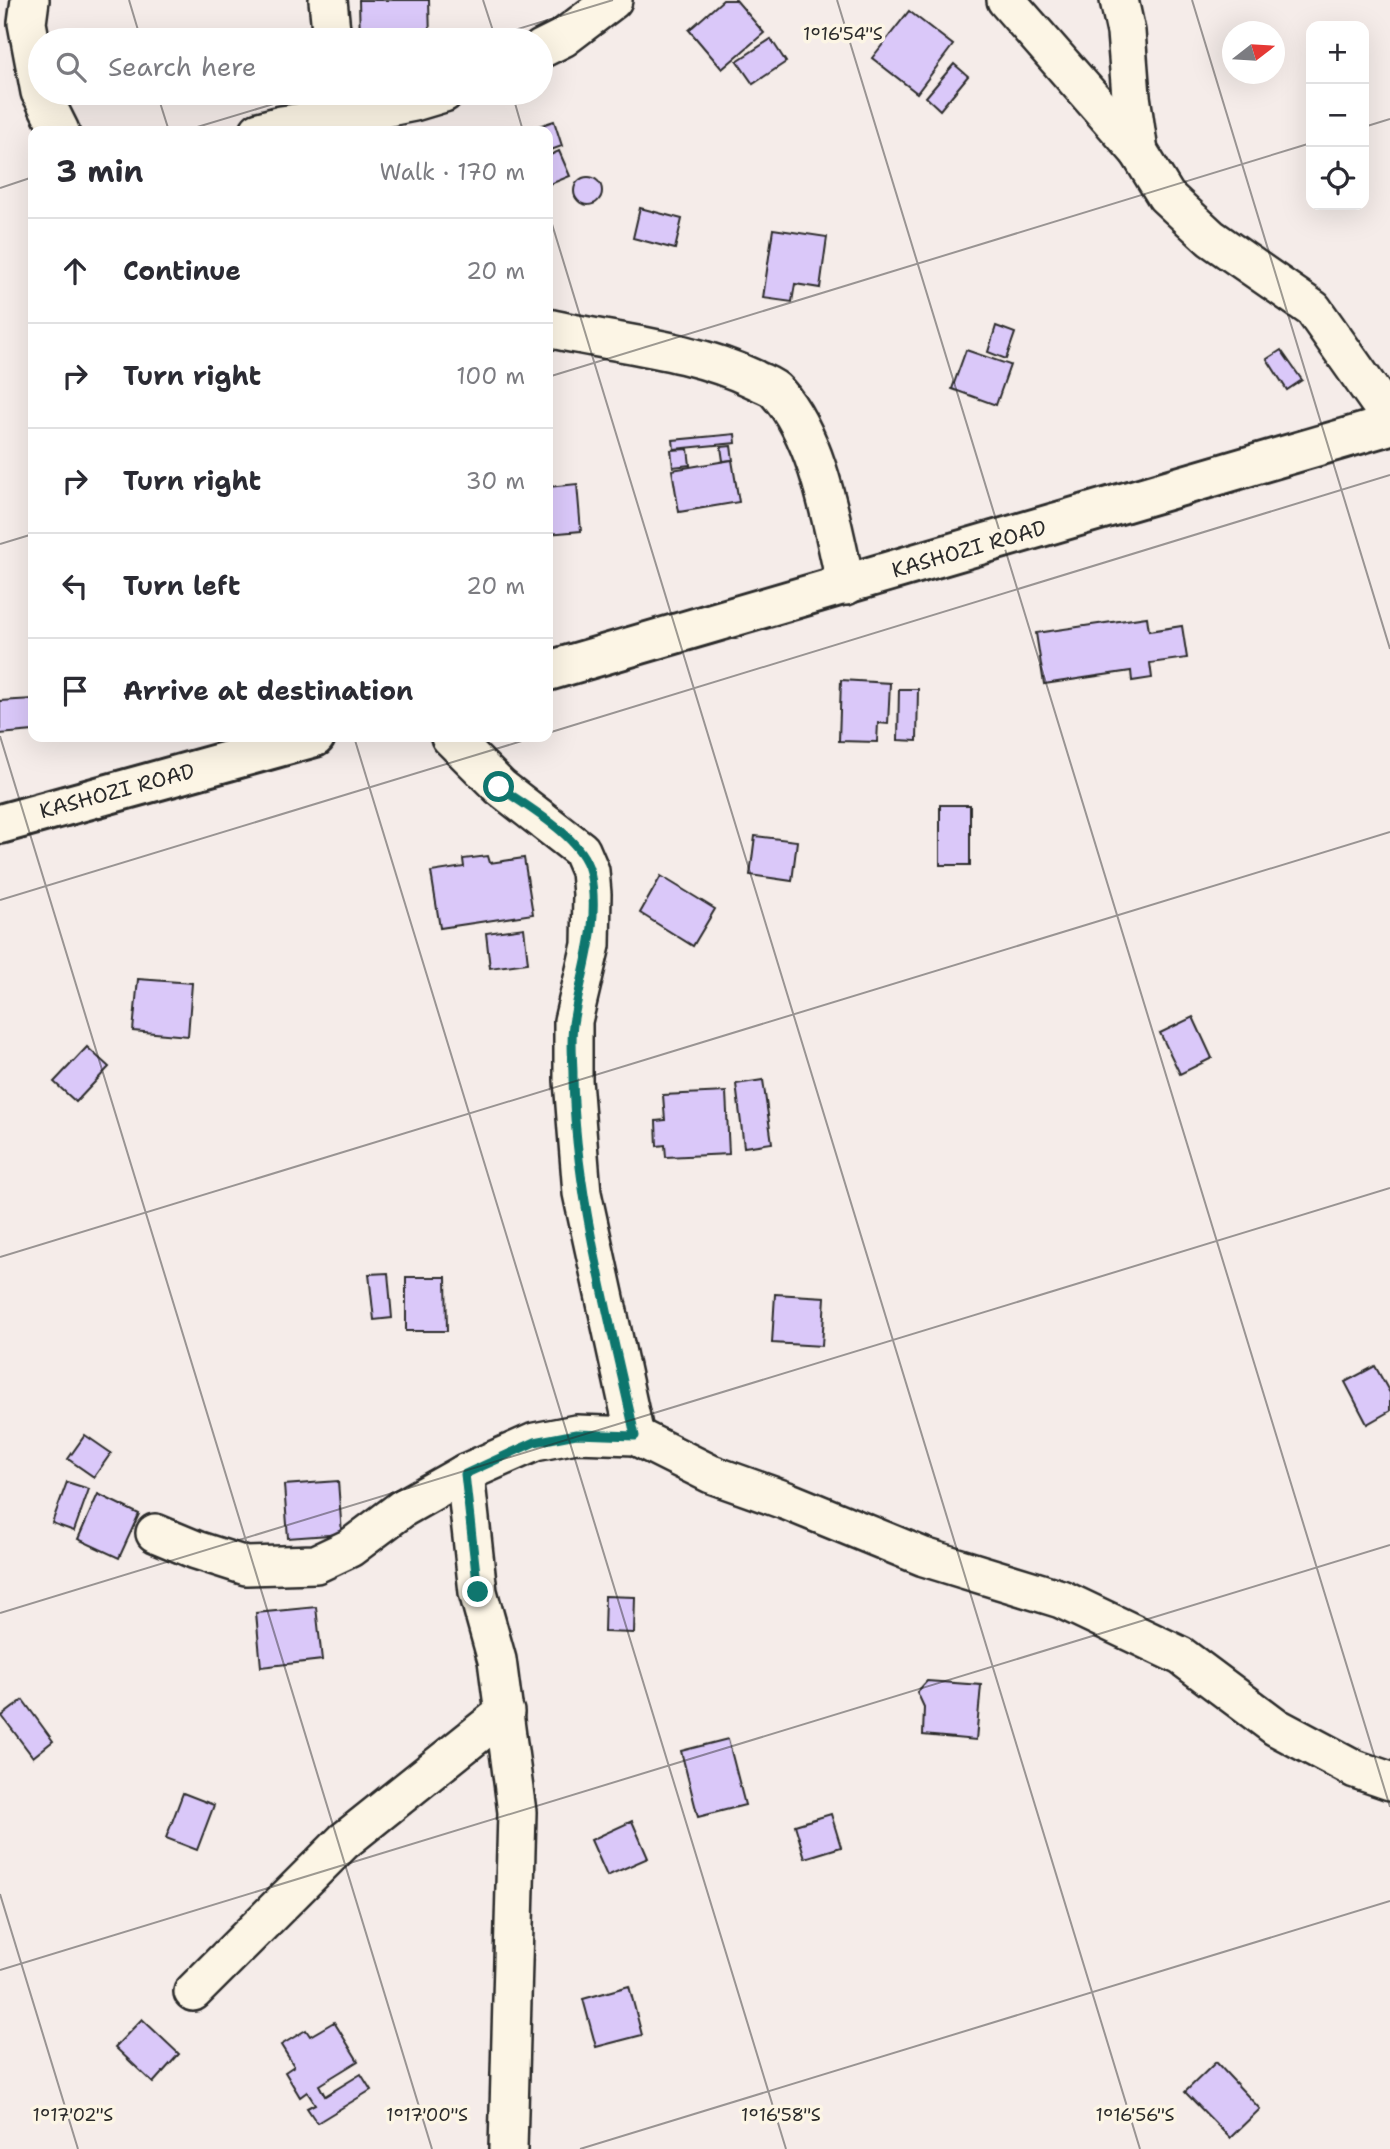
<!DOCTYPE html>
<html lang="en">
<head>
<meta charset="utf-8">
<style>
  :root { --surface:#fff; --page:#f2f2f3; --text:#2b2b33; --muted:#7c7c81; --line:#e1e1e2 }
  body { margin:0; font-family:"Shantell Sans",sans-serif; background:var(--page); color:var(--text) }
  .controls { position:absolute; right:21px; top:21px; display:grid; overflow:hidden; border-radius:14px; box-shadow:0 7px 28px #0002 }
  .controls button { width:63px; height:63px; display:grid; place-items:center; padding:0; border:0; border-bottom:2px solid var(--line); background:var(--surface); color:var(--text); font:35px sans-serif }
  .compass { position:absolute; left:1222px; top:21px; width:63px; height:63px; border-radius:50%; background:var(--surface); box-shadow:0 7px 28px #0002; rotate:73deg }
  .stop { position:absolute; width:21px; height:21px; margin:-16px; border:5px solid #0f766e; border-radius:50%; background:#fff }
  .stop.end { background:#0f766e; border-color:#fff; box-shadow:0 2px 7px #0008 }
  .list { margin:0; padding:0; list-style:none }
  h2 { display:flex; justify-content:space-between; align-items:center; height:91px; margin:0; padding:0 28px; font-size:30px }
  h2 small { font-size:23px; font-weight:400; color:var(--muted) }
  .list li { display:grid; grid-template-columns:46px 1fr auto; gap:21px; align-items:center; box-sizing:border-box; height:105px; padding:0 28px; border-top:2px solid var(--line) }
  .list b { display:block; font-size:26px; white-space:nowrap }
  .list em { font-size:23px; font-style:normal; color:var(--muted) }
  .icon { flex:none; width:38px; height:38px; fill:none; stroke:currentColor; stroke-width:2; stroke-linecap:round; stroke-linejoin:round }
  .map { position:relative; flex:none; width:1390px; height:2149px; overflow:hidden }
  .search { position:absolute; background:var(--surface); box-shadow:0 7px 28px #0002; left:28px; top:28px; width:525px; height:77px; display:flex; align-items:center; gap:18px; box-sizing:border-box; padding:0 24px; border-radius:38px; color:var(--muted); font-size:26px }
  .panel { position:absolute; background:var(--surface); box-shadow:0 7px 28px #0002; left:28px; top:126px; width:525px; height:616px; border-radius:14px }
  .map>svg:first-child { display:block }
  .building { fill:#dac8f9; stroke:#2b2b2b; stroke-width:2 }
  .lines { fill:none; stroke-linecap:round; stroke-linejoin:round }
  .minor-casing { stroke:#2b2b2b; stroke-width:42 }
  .major-casing { stroke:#2b2b2b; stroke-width:44 }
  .minor { stroke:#fcf5e5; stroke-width:37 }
  .major { stroke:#fcf5e5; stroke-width:38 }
  .route { stroke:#0f766e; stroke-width:9 }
  .ticks { fill:none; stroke:#2b2b2b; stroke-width:2; stroke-opacity:0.45 }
  .labels { text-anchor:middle; stroke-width:7; stroke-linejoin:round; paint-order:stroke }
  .street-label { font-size:21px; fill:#2b2b2b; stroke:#fcf5e5 }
  .ticks-label { font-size:18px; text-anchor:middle; fill:#2b2b2b; stroke:#fcf5e5; stroke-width:7; stroke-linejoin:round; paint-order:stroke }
</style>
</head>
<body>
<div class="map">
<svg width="1390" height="2149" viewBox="0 0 1390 2149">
  <rect width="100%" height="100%" fill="#f5ece9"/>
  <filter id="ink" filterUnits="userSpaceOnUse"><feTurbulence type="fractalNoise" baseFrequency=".0143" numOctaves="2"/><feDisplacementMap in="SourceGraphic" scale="14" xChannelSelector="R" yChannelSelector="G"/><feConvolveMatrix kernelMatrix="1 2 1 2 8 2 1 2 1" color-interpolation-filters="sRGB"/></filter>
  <g filter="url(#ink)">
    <g class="building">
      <polygon points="359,0 429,0 430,40 360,40"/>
      <polygon points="723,0 736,0 764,33 722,69 689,30"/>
      <polygon points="909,11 953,45 917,93 872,58"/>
      <polygon points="771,39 786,62 753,84 737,61"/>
      <polygon points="954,64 968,76 940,110 926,97"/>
      <polygon points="554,121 562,146 548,151 548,131 526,130"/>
      <polygon points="559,151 570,176 548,185 548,156"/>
      <circle cx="588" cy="191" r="14"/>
      <polygon points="640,208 682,219 675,249 633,238"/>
      <polygon points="773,229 827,237 820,288 795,284 792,302 763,298"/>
      <polygon points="996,326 1015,333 1006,359 988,352"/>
      <polygon points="966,350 1010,365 996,405 952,389"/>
      <polygon points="1281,350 1302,380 1287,390 1267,359"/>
      <polygon points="735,434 736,443 674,449 673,440"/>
      <polygon points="731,446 733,460 723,461 721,447"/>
      <polygon points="688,449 690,465 673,467 671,450"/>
      <polygon points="732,460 739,502 679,512 672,470"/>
      <polygon points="577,484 581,531 548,534 548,487"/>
      <polygon points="1147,617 1149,631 1182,626 1187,658 1150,663 1152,678 1132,681 1131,671 1044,684 1036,633"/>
      <polygon points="841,680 890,683 888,724 878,723 877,742 839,741"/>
      <polygon points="899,689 918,689 917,741 898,740"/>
      <polygon points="33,699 33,731 0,734 0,701"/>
      <rect x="940" y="805" width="30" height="60"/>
      <polygon points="755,836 797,841 792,881 750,875"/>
      <polygon points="488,856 490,863 524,858 533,914 440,928 431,872 464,867 463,859"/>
      <polygon points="661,876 715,909 693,946 640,913"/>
      <polygon points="524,928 528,963 490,968 486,933"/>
      <polygon points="138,979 192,983 188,1036 133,1031"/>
      <polygon points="1193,1017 1212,1058 1180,1074 1160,1033"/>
      <polygon points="87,1047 109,1067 76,1102 54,1082"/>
      <polygon points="763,1080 772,1143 744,1147 736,1084"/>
      <polygon points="726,1092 729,1154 666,1157 665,1145 657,1146 656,1121 665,1120 663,1095"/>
      <polygon points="388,1273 392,1318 374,1320 369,1274"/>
      <polygon points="406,1277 446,1277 447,1331 406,1331"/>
      <polygon points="775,1294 825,1297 822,1346 772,1343"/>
      <polygon points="1375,1366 1390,1393 1390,1411 1367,1424 1345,1382"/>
      <polygon points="85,1435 111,1453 94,1477 68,1459"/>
      <polygon points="338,1481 342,1534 288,1538 284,1485"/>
      <polygon points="67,1482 89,1489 74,1531 52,1523"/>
      <polygon points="98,1494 139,1514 119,1558 78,1539"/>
      <polygon points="605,1596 635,1597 634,1633 604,1632"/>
      <polygon points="316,1607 322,1660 261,1667 256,1613"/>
      <polygon points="927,1681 981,1685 976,1740 923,1735 924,1707 917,1692"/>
      <polygon points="23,1700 53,1741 33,1757 2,1716"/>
      <polygon points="728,1739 745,1805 698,1817 681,1751"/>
      <polygon points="183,1793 214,1805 197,1850 166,1838"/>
      <polygon points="831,1814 841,1847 805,1858 795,1825"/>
      <polygon points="632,1821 648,1858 607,1876 591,1840"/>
      <polygon points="629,1986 642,2035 596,2047 583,1999"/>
      <polygon points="142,2019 179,2054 153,2083 115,2047"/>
      <polygon points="334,2022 358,2061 319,2085 325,2096 361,2074 371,2090 317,2123 307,2108 315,2104 307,2092 300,2097 285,2072 294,2066 281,2045 306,2030 310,2036"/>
      <polygon points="1216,2062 1260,2109 1230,2138 1185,2092"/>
    </g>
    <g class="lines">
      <g class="minor-casing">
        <g id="minor">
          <polyline points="30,0 27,23 40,92"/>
          <polyline points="328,0 332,40"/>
          <polyline points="1006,0 1139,152"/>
          <polyline points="1119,0 1126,32 1131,96 1139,152 1166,196 1211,238 1313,309 1390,418"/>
          <polyline points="541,49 563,38 613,0"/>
          <polyline points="41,93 60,131"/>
          <polyline points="337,93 339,117 414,102 444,93"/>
          <polyline points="259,131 281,125 339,117 348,131"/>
          <path d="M548,328C617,344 689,348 754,379C761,383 772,386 777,392C819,439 832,525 846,586"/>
          <polyline points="450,737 500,787 581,850 590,871 592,894 591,945 573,1021 573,1080 582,1193 635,1436"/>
          <polyline points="465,1473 478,1592 497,1660 517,1812 508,2149"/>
          <polyline points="155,1533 196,1550 246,1566 316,1564 350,1548 403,1508 465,1473 535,1442 576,1434 635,1436 711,1474 787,1501 924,1557 1061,1599 1181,1656 1276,1727 1355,1769 1390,1781"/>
          <polyline points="193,1992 344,1841 505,1712"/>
        </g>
      </g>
      <g class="major-casing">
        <g id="major">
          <polyline points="548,671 1390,425"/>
          <polyline points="0,824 315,737"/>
        </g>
      </g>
      <use href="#minor" class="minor"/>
      <use href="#major" class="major"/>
    </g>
  </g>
  <g class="lines" filter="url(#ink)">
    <path class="route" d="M478,1592L465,1474L535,1442L576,1434L635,1436C610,1317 575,1199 573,1076C573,1058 570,1037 574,1018C582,970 601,922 590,872C582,837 528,807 499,787"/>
  </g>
  <path class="ticks" d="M129,0L141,40M483,0L496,40M837,0L1390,1807M1192,0L1390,649M482,40L613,0M157,93L169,131M512,93L523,131M1364,127L1390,119M184,131L310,93M0,188L33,177M548,211L1140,2149M548,377L1311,143M0,544L33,534M548,733L1390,475M0,736L432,2149M354,737L786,2149M0,900L535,737M0,1257L1390,832M0,1613L1390,1188M0,1894L78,2149M0,1970L1390,1545M580,2149L1390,1901"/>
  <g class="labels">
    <g class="street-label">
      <text transform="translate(969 549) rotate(-16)" y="7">KASHOZI ROAD</text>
      <text transform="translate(117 791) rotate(-15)" y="7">KASHOZI ROAD</text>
    </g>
  </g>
  <g class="ticks-label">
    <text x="843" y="40">1°16'54"S</text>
    <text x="73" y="2121">1°17'02"S</text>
    <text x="427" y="2121">1°17'00"S</text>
    <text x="781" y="2121">1°16'58"S</text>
    <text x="1135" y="2121">1°16'56"S</text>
  </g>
</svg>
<div class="controls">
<button>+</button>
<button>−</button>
<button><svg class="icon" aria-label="locate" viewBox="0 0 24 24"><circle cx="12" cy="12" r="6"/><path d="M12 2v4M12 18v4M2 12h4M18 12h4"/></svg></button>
</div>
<svg class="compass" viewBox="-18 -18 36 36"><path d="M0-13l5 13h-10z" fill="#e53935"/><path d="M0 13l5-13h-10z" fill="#7c7c81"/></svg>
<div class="stop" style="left:499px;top:787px"></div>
<div class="stop end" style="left:478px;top:1592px"></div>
<div class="search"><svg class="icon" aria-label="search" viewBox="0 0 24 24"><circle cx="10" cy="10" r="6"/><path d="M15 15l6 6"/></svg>Search here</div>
<section class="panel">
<h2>3 min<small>Walk · 170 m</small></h2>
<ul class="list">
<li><svg class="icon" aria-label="ahead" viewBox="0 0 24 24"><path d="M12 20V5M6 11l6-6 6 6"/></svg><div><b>Continue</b></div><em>20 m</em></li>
<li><svg class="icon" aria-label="right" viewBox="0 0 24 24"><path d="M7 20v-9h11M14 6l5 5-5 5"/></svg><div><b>Turn right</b></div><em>100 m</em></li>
<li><svg class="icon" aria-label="right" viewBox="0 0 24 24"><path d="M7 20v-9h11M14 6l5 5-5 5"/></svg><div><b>Turn right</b></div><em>30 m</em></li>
<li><svg class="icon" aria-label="left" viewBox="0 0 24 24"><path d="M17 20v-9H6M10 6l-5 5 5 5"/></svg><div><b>Turn left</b></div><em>20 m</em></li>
<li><svg class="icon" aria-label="arrive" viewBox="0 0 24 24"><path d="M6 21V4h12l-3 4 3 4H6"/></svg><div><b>Arrive at destination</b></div></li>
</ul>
</section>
</div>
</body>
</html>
